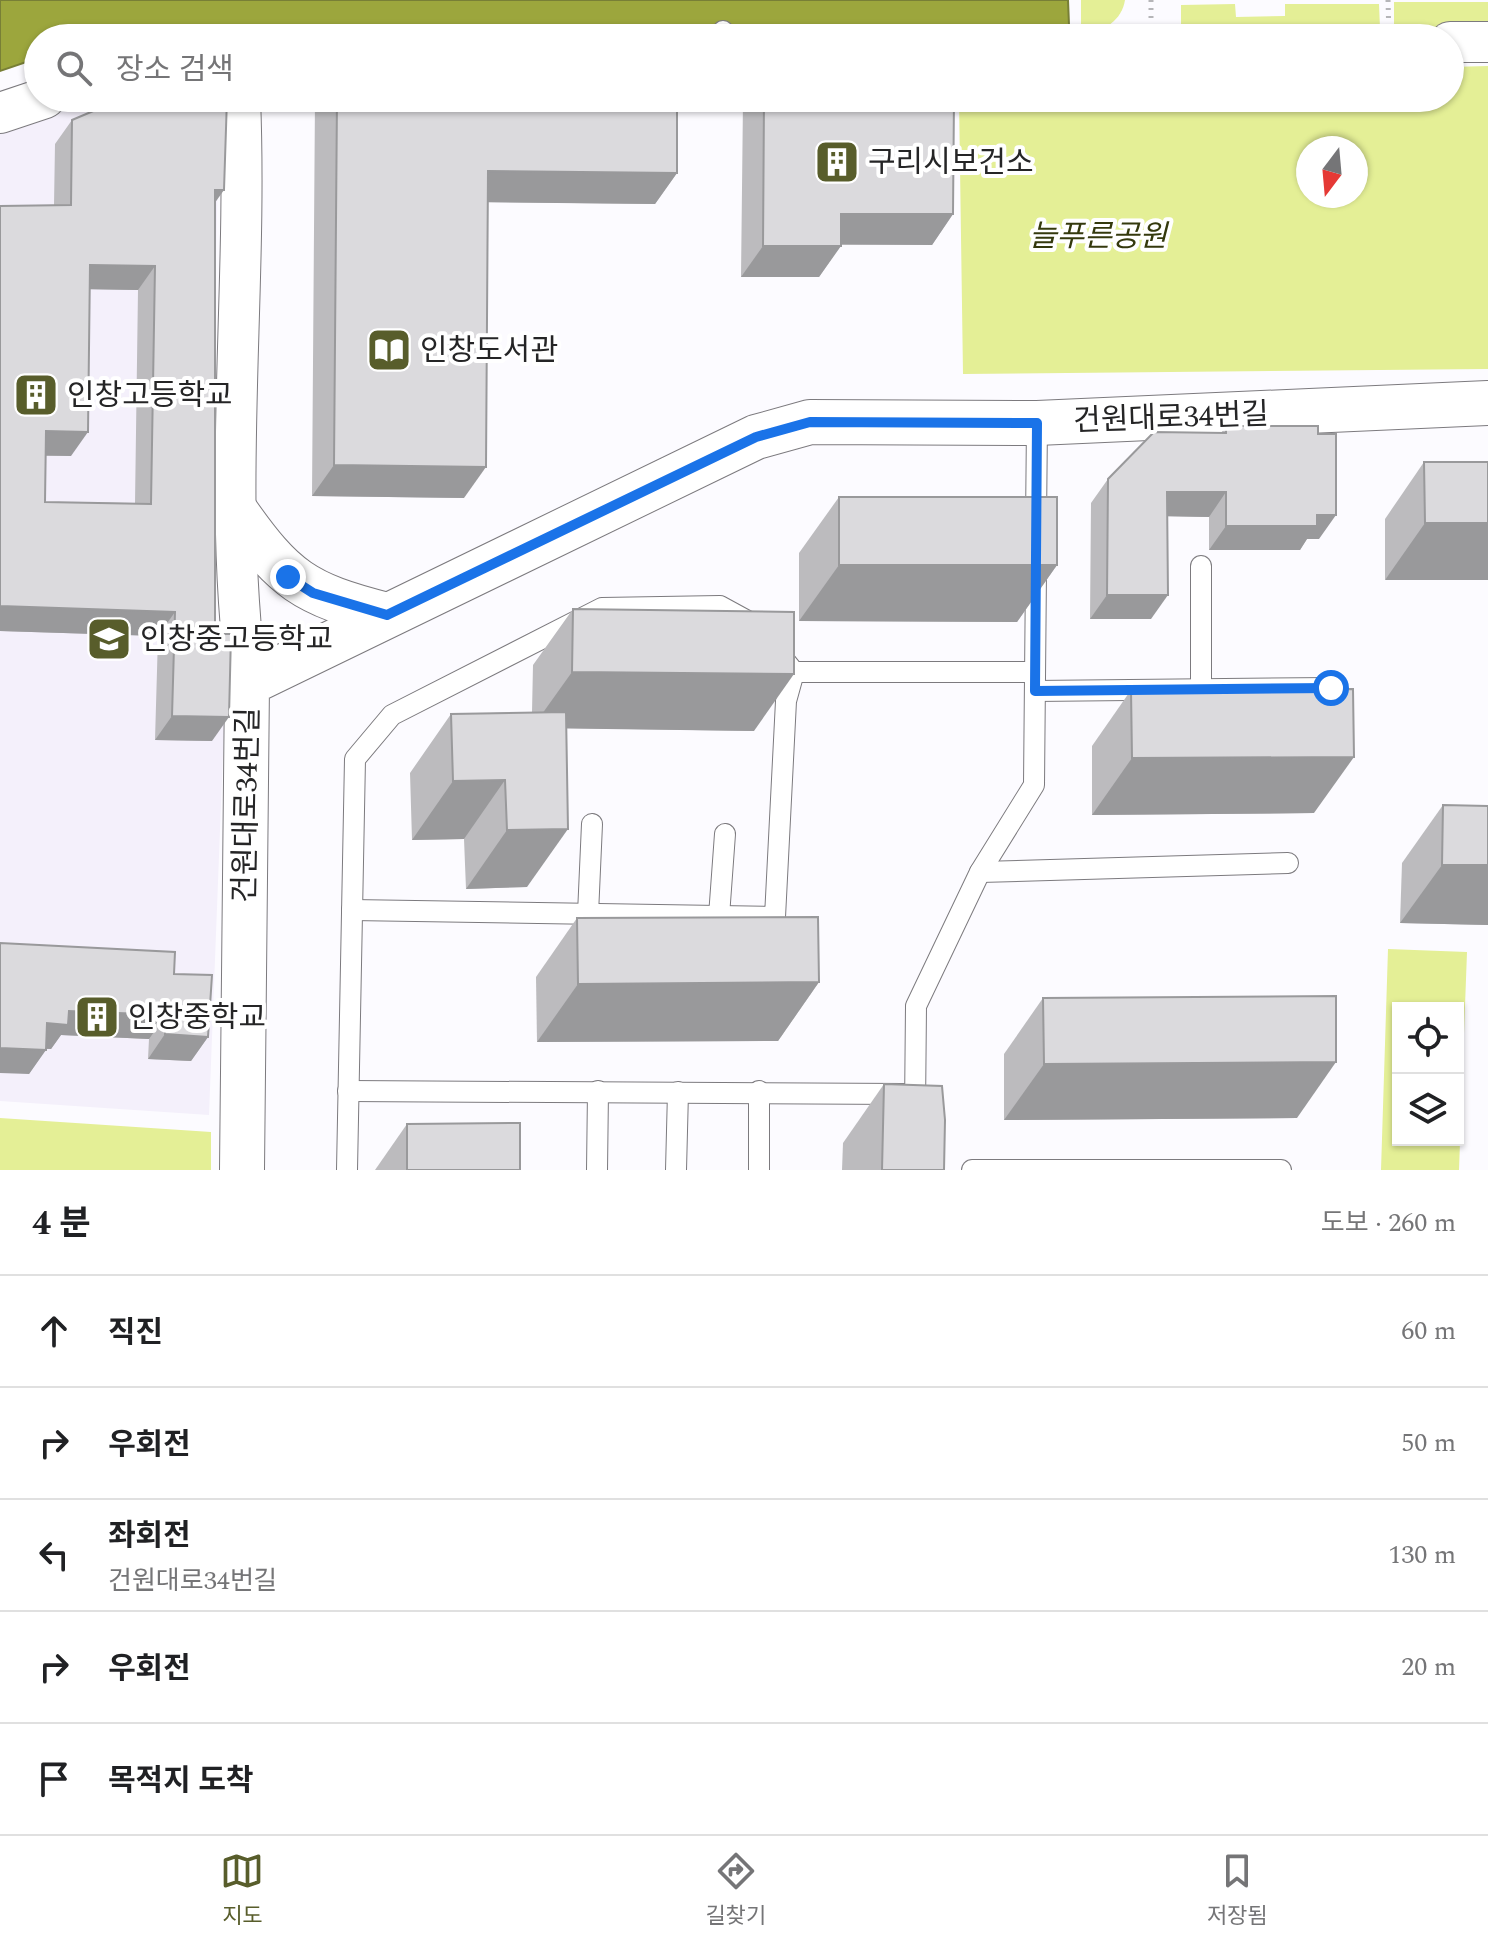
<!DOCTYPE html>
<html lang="ko">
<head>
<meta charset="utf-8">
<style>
  :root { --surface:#fff; --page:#f6f6f6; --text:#202124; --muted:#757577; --line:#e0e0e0; --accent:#585d2b }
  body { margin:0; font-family:Spectral,"Noto Sans KR",serif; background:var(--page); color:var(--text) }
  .controls { position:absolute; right:24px; bottom:24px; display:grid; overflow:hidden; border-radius:0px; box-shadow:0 2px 6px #0004 }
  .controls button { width:72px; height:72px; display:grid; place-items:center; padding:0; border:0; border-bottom:2px solid var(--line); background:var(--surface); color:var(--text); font:40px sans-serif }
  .compass { position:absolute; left:1296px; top:136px; width:72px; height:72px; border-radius:50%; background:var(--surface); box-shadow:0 2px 6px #0004; rotate:196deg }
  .stop { position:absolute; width:24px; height:24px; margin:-18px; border:6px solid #1a73e8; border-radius:50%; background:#fff }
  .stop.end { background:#1a73e8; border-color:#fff; box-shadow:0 2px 8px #0008 }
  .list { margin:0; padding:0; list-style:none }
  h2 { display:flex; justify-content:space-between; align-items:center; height:104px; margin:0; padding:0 32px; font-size:34px }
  h2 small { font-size:26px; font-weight:400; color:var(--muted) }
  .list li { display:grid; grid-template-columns:52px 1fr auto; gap:24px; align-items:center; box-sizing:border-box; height:112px; padding:0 32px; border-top:2px solid var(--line) }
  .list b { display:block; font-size:30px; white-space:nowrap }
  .list p { margin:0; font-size:26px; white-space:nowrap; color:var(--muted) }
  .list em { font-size:26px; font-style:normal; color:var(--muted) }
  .icon { flex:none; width:44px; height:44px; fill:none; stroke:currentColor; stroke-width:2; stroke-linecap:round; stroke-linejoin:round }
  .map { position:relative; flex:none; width:1488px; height:1170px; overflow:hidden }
  .search { position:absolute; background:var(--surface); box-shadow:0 2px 6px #0004; left:24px; right:24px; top:24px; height:88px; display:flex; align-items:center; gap:20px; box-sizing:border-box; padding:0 28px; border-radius:44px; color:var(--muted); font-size:30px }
  .sheet { height:664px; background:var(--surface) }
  nav { display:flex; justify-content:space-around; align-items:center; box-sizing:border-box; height:112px; border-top:2px solid var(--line); background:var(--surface); font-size:22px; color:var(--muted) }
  nav a { display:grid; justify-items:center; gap:4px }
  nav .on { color:var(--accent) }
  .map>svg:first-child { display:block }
  .built { fill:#f4f0fb }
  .green { fill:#e4ef96; fill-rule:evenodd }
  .water { fill:#9ca63d; stroke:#787f36; stroke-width:2 }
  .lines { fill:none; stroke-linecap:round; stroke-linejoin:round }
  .service-casing { stroke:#7c7a7e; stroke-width:22 }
  .minor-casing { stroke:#7c7a7e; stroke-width:42 }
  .tertiary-casing { stroke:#7c7a7e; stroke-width:46 }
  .path { stroke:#b5b5b8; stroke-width:5; stroke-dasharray:2 6; stroke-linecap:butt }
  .service { stroke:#fff; stroke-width:20 }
  .minor { stroke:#fff; stroke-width:40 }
  .tertiary { stroke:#fff; stroke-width:44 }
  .wall { fill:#bcbbbe; fill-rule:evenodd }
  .shaded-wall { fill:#99999b }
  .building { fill:#dbdadd; stroke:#99999b; stroke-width:2; fill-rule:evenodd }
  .route { stroke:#1a73e8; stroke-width:10 }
  .labels { text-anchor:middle; stroke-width:8; stroke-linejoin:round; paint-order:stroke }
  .poi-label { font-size:30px; fill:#252526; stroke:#fff; text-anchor:start }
  .park-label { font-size:30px; font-style:italic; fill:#34390d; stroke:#fff }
  .street-label { font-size:30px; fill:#252526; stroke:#fff }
</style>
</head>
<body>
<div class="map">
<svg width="1488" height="1170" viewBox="0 0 1488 1170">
  <rect width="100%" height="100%" fill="#fcfbff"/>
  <polygon class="built" points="89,98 212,98 219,128 208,603 226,675 209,1115 0,1101 0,129"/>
  <g class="green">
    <path d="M1081,0H1125C1122,21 1101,34 1081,32Z"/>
    <polygon points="1394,2 1488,2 1488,27 1394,28"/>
    <polygon points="1235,4 1236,17 1285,16 1285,4 1379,4 1380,28 1181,30 1181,5"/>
    <path d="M1488,66V369L963,374L959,98H1450V67ZM1308,148H1356V196H1308Z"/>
    <path d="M1388,949L1467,952L1459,1170H1381ZM1398,1008H1458V1140H1398Z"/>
    <polygon points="0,1118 211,1132 211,1170 0,1170"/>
  </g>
  <polygon class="water" points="0,0 1068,0 1069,25 121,29 94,38 38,38 38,58 0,71"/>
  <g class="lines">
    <g class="service-casing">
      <g id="service">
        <polyline points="723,38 723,31"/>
        <polyline points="1036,523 1037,423"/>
        <polyline points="777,651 794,672 1035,672"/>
        <polyline points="1201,688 1201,566"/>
        <polyline points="1035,691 1331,688"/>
        <polyline points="980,872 1288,863"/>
        <polyline points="352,910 775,917 786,701 794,672"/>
        <polyline points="588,914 592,824"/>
        <polyline points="719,916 725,834"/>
        <polyline points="348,1091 903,1094"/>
        <polyline points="915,1109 916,1006 980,872 1034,785 1036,571"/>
        <polyline points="347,1170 355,759 392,715 602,608 720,606 753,624"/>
        <polyline points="597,1170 598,1091"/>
        <polyline points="676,1170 678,1092"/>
        <polyline points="759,1170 759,1091"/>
        <polyline points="972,1170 1281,1170"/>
      </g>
    </g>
    <g class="minor-casing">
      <g id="minor">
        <polyline points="1450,42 1488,42"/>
        <path d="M240,98C248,294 221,489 247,684"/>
        <polyline points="0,113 45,98"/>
      </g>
    </g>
    <g class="tertiary-casing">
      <g id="tertiary">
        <path d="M235,510C284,580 304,594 387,615"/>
        <polyline points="242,1170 247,684 756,437 810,422 1037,423 1488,403"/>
      </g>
    </g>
    <g class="path">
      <polyline points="1151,0 1151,38"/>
      <polyline points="1388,0 1389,38"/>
    </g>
    <use href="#service" class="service"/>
    <use href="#minor" class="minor"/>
    <use href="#tertiary" class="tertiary"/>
  </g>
  <g class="wall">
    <polygon points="315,98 677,98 677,173 655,204 487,202 464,498 312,496"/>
    <polygon points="744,98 954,98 953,214 932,245 841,245 819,277 741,277 743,100"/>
    <path d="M72,120L215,203L212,741L155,740L158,636L0,631V206L54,205L55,144ZM90,289L138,290L135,503L45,502L46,456H71Z"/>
    <polygon points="1226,426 1319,539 1307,539 1300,550 1209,550 1209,517 1167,516 1151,619 1090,619 1091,503 1108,479 1221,433"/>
    <polygon points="1424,462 1488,462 1385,580 1385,519"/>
    <polygon points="839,497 1057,565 1017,622 799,621 799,553"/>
    <polygon points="573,609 754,731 566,728 527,887 466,889 464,839 412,840 410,773 451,714 532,712 533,665"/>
    <polygon points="1131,690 1314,813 1092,815 1092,746"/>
    <polygon points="1443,805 1488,806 1488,925 1400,923 1402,863"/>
    <polygon points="577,918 819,982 778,1041 537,1042 536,977"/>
    <polygon points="0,943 174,974 208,1037 191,1061 148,1059 149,1039 61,1035 51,1049 46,1049 29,1074"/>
    <polygon points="1043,998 1297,1118 1004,1120 1004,1054"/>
    <polygon points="884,1084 944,1170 842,1170 843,1143"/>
    <polygon points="407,1124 520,1170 375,1170"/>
  </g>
  <g class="shaded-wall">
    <polygon points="488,171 677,173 655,204 466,202"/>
    <polygon points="215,190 224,190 207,214"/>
    <polygon points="841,214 953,214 932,245 819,244"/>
    <polygon points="763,246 841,246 819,277 741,277"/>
    <polygon points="90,265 155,266 138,290 73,289"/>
    <polygon points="46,431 88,432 71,456 29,455"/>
    <polygon points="334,465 486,467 464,498 312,496"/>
    <polygon points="1167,492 1226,492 1209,517 1150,516"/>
    <polygon points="1317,515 1336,515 1319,539 1307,539 1300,550 1209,550 1226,526"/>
    <polygon points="1425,523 1488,523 1488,580 1385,580"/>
    <polygon points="839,565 1057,565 1017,622 799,621"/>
    <polygon points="1107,595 1168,595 1151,619 1090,619"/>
    <polygon points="0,606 175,612 158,636 0,631"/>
    <polygon points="572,672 794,674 754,731 532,728"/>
    <polygon points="172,716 229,717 212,741 155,740"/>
    <polygon points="1354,757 1314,813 1092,815 1132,758"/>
    <polygon points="505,780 464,839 412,840 453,781"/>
    <polygon points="568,829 527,887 466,889 507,830"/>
    <polygon points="1442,865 1488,865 1488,925 1400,923"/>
    <polygon points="819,982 778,1041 537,1042 578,984"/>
    <polygon points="69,1011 166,1015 149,1039 61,1035 51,1049 30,1048 47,1023"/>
    <polygon points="165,1034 208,1037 191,1061 148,1059"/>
    <polygon points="0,1048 46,1050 29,1074 0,1073"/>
    <polygon points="1336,1062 1297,1118 1004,1120 1044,1064"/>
  </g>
  <g class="building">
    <path d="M124,98H227L224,190H215V634H231L229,717L172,716L175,612L0,606V206L71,205L72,120ZM90,265L155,266L151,504L45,502L46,431L88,432Z"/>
    <polygon points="337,98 677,98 677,173 488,171 486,467 334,465"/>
    <polygon points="764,98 954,98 953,214 841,214 841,246 763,246"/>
    <polygon points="1226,426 1318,426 1318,434 1336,434 1336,515 1317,515 1317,526 1226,526 1226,492 1167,492 1168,595 1107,595 1108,479 1154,432 1226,433"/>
    <polygon points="1424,462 1488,462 1488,523 1425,523"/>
    <rect x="839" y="497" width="218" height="68"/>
    <polygon points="573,609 794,612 794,674 572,672"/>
    <polygon points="1353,689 1354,757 1132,758 1131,690"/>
    <polygon points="566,712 568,829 507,830 505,780 453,781 451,714"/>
    <polygon points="1443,805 1488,806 1488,865 1442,865"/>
    <polygon points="818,917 819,982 578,984 577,918"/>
    <polygon points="0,943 175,952 174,974 212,975 208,1037 165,1034 166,1015 69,1011 68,1025 47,1023 46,1050 0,1048"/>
    <polygon points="1336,996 1336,1062 1044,1064 1043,998"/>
    <polygon points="884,1084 942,1086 945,1120 944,1170 882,1170"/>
    <polygon points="520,1123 520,1170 407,1170 407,1124"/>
  </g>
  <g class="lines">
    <polyline class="route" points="288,577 313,593 387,615 756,437 810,422 1037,423 1035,691 1331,688"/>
  </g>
  <defs>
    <g id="building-square" transform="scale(2.3)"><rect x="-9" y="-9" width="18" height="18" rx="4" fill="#585d2b" stroke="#fff"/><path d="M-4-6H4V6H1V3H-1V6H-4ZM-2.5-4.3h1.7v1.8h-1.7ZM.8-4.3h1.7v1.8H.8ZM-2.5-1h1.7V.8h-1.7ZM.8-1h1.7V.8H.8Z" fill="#fff"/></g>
    <g id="library-square" transform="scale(2.3)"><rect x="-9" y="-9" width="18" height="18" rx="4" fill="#585d2b" stroke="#fff"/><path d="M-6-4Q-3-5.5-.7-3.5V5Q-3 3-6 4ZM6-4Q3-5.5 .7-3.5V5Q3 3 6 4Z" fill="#fff"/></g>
    <g id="school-square" transform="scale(2.3)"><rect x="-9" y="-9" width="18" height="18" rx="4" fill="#585d2b" stroke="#fff"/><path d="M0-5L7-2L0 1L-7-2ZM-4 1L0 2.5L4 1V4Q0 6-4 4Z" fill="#fff"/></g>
  </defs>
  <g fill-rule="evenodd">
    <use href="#building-square" x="837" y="162"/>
    <use href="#library-square" x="389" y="350"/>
    <use href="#building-square" x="36" y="395"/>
    <use href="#school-square" x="109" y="639"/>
    <use href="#building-square" x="97" y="1017"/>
  </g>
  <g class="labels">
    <g class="poi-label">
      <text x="868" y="172">구리시보건소</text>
      <text x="420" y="360">인창도서관</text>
      <text x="67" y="405">인창고등학교</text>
      <text x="140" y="649">인창중고등학교</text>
      <text x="128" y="1027">인창중학교</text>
    </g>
    <g class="park-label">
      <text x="1098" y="246">늘푸른공원</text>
    </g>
    <g class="street-label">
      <text transform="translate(1171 417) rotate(-2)" y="10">건원대로34번길</text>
      <text transform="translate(246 805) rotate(-89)" y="10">건원대로34번길</text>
    </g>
  </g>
</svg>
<div class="controls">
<button><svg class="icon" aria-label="locate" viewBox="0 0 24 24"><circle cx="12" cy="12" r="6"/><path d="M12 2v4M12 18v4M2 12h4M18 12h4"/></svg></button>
<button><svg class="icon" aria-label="layers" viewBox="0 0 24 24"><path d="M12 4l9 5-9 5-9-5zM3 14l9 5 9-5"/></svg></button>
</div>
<svg class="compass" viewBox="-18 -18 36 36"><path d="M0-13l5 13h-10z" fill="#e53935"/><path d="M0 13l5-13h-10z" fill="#757577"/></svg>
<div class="stop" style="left:1331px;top:688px"></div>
<div class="stop end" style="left:288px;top:577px"></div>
<div class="search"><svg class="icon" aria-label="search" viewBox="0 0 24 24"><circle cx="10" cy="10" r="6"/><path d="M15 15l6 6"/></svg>장소 검색</div>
</div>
<section class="sheet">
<h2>4 분<small>도보 · 260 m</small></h2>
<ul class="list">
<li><svg class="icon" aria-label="ahead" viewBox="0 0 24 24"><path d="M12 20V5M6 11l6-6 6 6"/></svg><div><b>직진</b></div><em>60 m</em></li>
<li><svg class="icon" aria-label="right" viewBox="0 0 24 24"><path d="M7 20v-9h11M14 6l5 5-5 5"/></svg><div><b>우회전</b></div><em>50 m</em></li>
<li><svg class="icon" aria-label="left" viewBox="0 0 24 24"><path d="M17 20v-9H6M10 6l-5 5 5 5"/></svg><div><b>좌회전</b><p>건원대로34번길</p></div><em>130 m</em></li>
<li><svg class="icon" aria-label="right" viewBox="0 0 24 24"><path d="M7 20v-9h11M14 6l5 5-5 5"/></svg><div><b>우회전</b></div><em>20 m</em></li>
<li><svg class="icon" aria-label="arrive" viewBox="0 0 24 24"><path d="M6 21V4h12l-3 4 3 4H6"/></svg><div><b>목적지 도착</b></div></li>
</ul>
</section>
<nav>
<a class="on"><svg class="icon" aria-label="map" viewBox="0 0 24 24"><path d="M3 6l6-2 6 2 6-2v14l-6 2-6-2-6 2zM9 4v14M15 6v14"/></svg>지도</a>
<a><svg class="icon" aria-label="directions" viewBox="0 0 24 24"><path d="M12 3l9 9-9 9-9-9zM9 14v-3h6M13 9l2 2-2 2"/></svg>길찾기</a>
<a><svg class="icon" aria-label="saved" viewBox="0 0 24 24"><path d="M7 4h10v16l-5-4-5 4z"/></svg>저장됨</a>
</nav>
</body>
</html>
